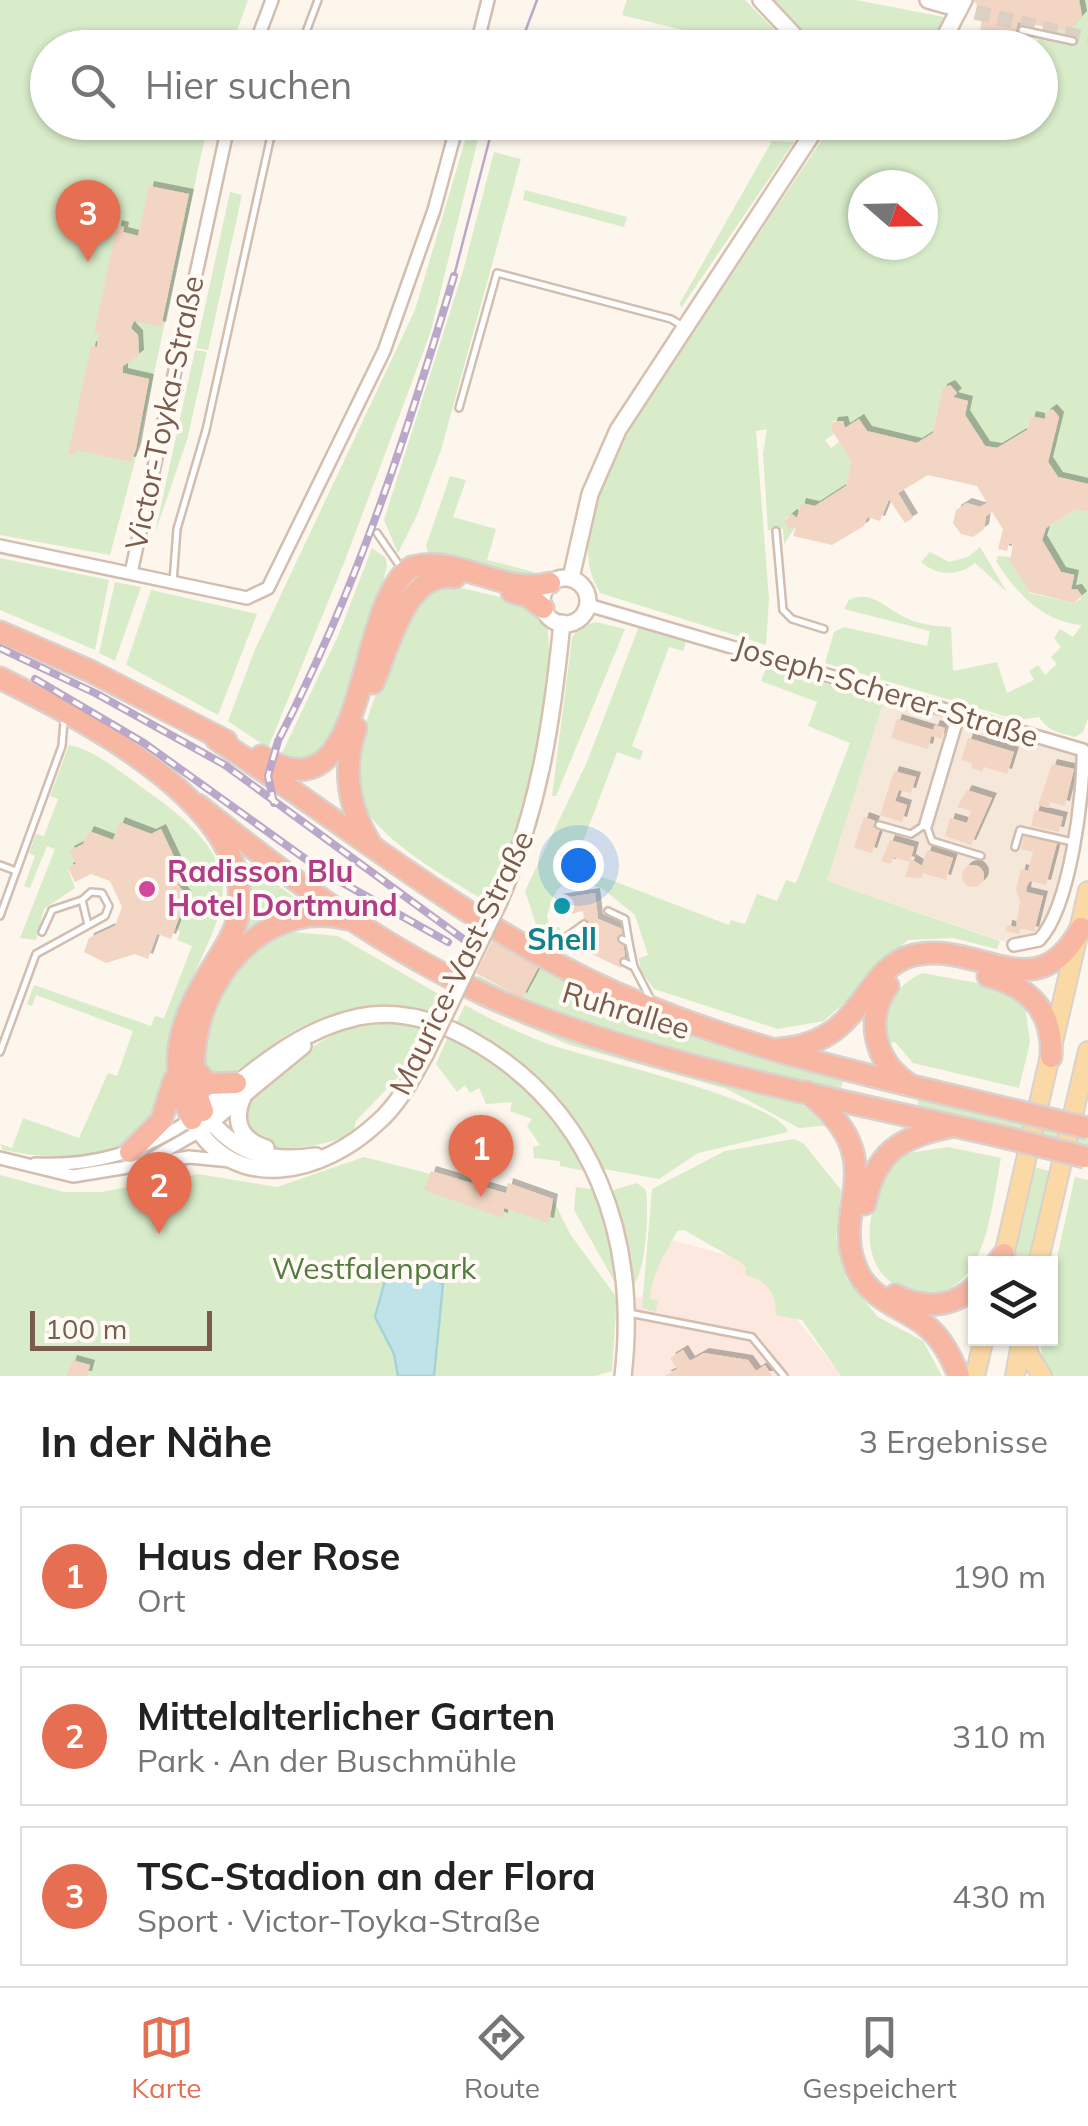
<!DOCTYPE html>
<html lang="de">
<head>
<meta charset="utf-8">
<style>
  :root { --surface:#fff; --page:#f6f6f6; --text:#222; --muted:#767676; --line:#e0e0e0; --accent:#e76f51 }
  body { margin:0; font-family:Mulish,sans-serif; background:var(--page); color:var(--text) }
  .controls { position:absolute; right:30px; bottom:30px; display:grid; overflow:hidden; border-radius:0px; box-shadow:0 2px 8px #0004 }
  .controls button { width:90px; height:90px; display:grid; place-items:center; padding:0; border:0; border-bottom:2px solid var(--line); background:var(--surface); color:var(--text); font:50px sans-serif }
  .compass { position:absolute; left:848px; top:170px; width:90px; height:90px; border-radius:50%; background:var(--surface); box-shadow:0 2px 8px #0004; rotate:110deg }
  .scale { position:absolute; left:30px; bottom:25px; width:182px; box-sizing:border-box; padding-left:10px; border:5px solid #7a5c4d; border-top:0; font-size:28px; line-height:35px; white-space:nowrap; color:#7a5c4d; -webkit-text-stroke:8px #fffaf3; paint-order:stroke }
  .you { position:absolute; left:578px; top:865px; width:35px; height:35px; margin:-25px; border:8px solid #fff; border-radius:50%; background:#1a73e8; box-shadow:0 0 0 15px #1a73e833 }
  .badge { display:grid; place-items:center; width:65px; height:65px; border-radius:50%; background:var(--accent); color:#fff; font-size:32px; font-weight:700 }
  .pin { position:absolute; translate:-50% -82px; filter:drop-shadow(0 2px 5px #0008) }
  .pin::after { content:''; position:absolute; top:52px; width:35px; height:30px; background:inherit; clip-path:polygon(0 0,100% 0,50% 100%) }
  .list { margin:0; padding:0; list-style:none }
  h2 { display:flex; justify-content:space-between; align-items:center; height:130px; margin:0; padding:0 40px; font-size:42px }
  h2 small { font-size:32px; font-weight:400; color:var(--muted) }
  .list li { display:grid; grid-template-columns:65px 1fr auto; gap:30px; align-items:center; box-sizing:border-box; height:140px; margin:0 20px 20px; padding:0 20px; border:2px solid var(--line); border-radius:0px }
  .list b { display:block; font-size:38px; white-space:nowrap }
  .list p { margin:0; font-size:32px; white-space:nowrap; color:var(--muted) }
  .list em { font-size:32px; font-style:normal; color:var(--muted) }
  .icon { flex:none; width:55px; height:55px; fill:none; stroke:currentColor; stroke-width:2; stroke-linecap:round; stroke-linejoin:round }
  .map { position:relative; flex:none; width:1088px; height:1376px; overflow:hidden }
  .search { position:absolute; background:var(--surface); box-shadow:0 2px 8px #0004; left:30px; right:30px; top:30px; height:110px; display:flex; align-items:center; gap:25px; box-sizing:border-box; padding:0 35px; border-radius:55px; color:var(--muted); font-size:38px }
  .sheet { height:610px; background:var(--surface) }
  nav { display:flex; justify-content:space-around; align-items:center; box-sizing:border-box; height:140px; border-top:2px solid var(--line); background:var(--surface); font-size:28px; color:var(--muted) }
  nav a { display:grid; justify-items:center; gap:5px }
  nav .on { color:var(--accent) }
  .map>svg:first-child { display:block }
  .residential { fill:#f5e8da }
  .commercial { fill:#fde8e0 }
  .green { fill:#d8ecc9; fill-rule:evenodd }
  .water { fill:#bfe3e8; stroke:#a5d3da; stroke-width:2.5 }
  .building { fill:#f3d5c3; filter:url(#shadow) }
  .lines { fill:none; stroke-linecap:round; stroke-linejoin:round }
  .secondary-tunnel { stroke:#dcd0c4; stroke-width:15; stroke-dasharray:15 8; stroke-linecap:butt }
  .lane-casing { stroke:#d1beb0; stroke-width:10 }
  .street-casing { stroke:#d1beb0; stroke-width:16 }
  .secondary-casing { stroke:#d6c0b0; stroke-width:20 }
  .primary-casing { stroke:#dad1cd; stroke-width:22 }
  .highway-casing { stroke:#dad1cd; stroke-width:25 }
  .lane { stroke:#fff; stroke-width:5 }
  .street { stroke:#fff; stroke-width:11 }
  .secondary { stroke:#fff; stroke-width:15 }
  .primary { stroke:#fbd9a5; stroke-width:18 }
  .highway { stroke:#f7b7a3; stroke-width:20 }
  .tram { stroke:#b9a8c9; stroke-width:2.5 }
  .rail-casing { stroke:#b9a8c9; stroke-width:8 }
  .rail { stroke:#fffaf3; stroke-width:4; stroke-dasharray:11; stroke-linecap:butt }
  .secondary-bridge-casing { stroke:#d6c0b0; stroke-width:20; stroke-linecap:butt }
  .highway-bridge-casing { stroke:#dad1cd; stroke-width:25; stroke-linecap:butt }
  .secondary-bridge { stroke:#fff; stroke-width:15 }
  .highway-bridge { stroke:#f7b7a3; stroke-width:20 }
  .hotel-dot { fill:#d1479c; stroke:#fffaf3; stroke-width:4 }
  .culture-dot { fill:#0f9aa8; stroke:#fffaf3; stroke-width:4 }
  .labels { text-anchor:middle; stroke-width:8; stroke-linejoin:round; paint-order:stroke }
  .street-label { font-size:30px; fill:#7a5c4d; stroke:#fffaf3 }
  .hotel-label { font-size:30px; font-weight:bold; fill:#b23c85; stroke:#fffaf3; text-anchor:start }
  .culture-label { font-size:30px; font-weight:bold; fill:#0d838f; stroke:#fffaf3 }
  .park-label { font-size:30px; fill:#537a41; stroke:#fffaf3 }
</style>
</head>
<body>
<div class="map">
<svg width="1088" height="1376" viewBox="0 0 1088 1376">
  <defs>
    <filter id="shadow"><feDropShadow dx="5" dy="-5" stdDeviation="0" flood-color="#0004"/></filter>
  </defs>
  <rect width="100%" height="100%" fill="#fdf6ec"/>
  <polygon class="residential" points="887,690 1083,750 1083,802 1046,933 1014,945 827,881"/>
  <polygon class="commercial" points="656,1236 753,1262 841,1376 629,1376 633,1298 642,1297"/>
  <g class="green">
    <polygon points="0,0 248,0 231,47 48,48 48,122 208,123 135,461 110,555 0,535"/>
    <polygon points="627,0 745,0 791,47 751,47 622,15"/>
    <polygon points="773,0 856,0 949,18 930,47 818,47"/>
    <path d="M1053,0H1088V484L1058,477L1048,462L1059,417L1054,410L1045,413V420L1031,416L1027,430L997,448L985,446L965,415L968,401L953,398L957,393L950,385L942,389L933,433L917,443L867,431L859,419L845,428L843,421H833L831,429L836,433L825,440L831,448L839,442L851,461L846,486L815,506L801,503L798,518L792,514L785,519L789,529L795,528L784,544L783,529L768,530L763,453L767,429L756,431L769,599L766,645L600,593C566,538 611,464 638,415L829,129L835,123L1040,122V48L1026,47C1048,39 1048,22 1053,0ZM863,185H923V245H863Z"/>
    <polygon points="476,122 482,123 430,334 344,563 268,748 228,721 254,652 415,310 467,134"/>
    <polygon points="772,141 794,142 681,308 680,303"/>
    <polygon points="494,152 521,159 441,450 417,515 398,553 384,520 463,271"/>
    <polygon points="525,190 627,217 624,227 523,200"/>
    <polygon points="230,192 242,195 208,350 196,348"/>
    <polygon points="195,350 207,352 187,440 155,533"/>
    <polygon points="450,476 466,480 453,517 496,529 487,560 534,572 533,576 429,555 426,546"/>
    <path d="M1076,509L1088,512V718L1083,732L1075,737C1059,733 1048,731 1039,717L1018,720L825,663L834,632L844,627L927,646L930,631L844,609L849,600C871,590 883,606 902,616C917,624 934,626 951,627L953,671L997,662L1007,693L1034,680L1029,671L1038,665L1045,675L1057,664L1051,657L1061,647L1054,638L1060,629L1073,637L1082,625C1043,622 1015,592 996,561L998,556L1011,557L1029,593L1074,603L1081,599L1077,589L1071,590L1075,575L1061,572L1042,540L1046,528Z"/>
    <path d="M980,547L1007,592L975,563C957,577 938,576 921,562L930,552L949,562L968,557Z"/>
    <path d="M372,548L386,558L387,567C372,620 352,732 305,761L281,755L338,636Z"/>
    <polygon points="0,558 109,580 95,650 0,610"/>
    <polygon points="115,582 141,587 115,661 99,653"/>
    <path d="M448,585L527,603L536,609L548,630C555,721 525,822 488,903C452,880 404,855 375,822C326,765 396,658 418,599Z"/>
    <polygon points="151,590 257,614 218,715 126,665"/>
    <polygon points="596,622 625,629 556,796 552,796 572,638 579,627"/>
    <polygon points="639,626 687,638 683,651 669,647 632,746 643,751 640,760 617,752 574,866 729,925 731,920 745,924 757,894 777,901 786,880 796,883 850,743 808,726 817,702 761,681 767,666 884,700 827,881 1000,941 997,949 953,938 908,940 863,978 853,995 824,1021 778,1029 654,989 640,970 639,958 648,955 635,915 603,889 583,882 565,883 556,891 547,915 550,929 559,927 563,935 548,939 539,934 525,891 587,762"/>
    <path d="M69,745C96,750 124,775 147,791C269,876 217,910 175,1018C163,1047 172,1080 159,1107C132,1167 55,1160 3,1150L0,1144L12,1148L23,1118L79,1138L108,1073L117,1076L133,1031L36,995L32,1006L27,1004L34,985L151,1026L155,1016L164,1018L192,946L177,940L180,931L175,929L187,897L151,834L120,823L113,840L89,831L83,844L70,851L76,864L68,869L75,888L44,909L36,940L20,938L55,849L47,846L30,888L24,886L35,856L29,853L36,834L44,836L58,799L50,796Z"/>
    <polygon points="238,856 309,908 267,920 233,944"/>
    <path d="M292,932L338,936L442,996L431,1014C378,1001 325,1009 279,1040C256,1055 240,1075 212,1078L196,1054L220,992L256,942Z"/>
    <path d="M540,964L844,1078L841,1089C716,1060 594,1031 476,980L478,975L522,998Z"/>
    <path d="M922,973L994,986L1025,1005L1030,1042L1019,1088L913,1063L895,1042L890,1043C879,1012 893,987 922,973Z"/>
    <polygon points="469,1002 615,1055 796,1101 832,1125 799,1128 727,1089 570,1045"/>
    <path d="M465,1005C492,1020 519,1033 548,1044C587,1058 781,1101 788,1132L698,1153L659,1179L604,1169L573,1123L455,1026Z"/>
    <path d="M370,1022L427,1026L404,1071L356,1121L353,1133C332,1144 285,1154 263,1143C256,1140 249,1132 244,1127L246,1102L252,1094C290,1063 321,1033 370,1022Z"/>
    <path d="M449,1034C513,1075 550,1108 585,1171L560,1166V1161L534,1158L533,1147L540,1145L527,1126L532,1119L510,1111L512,1102L486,1104L479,1088L470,1093L465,1085L457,1092L436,1064Z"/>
    <polygon points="916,1095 1088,1136 1088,1150 920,1110"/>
    <path d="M794,1139L804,1144L841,1190L836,1238L847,1280L878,1317L923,1341L942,1376H841L802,1320L776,1315C776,1293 766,1279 745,1275L746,1267L740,1262L684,1230L677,1231C664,1258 654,1265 650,1299L658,1300L656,1312L642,1308L652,1189L725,1151Z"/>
    <path d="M948,1147L1001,1158C994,1194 990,1240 970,1270C948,1304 892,1301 875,1262C860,1228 879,1179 902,1154Z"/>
    <polygon points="364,1157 458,1181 459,1176 505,1192 508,1183 553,1199 570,1234 617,1298 612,1371 595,1376 0,1376 0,1175 64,1192 101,1192 198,1174 277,1187"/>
    <polygon points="1034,1167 1049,1171 1029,1263 1010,1264"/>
    <polygon points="1075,1177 1088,1180 1088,1376 1052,1376 1042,1357 1040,1339 1050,1338 1051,1284"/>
    <path d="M637,1183L646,1190C649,1210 646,1273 633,1285L613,1190Z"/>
    <polygon points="576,1187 592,1189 613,1242 617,1286 574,1210"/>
  </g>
  <polygon class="water" points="401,1264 443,1284 434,1376 398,1376 394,1354 375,1317 388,1270"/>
  <g class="building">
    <polygon points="973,0 1079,0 1082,16 1068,31 1018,22 1014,38 993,44 980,31 983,12"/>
    <polygon points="149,186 189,194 161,327 134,321 131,328 138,335 139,355 123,366 123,373 149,379 136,449 131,462 76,450 75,455 68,454 91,346 97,347 99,334 94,333 117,225 124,227 123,232 138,236"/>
    <polygon points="950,385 957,393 953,397 968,401 965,415 985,446 997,448 1027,430 1031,416 1045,419 1045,414 1052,409 1059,417 1048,462 1058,477 1088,484 1088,512 1076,509 1046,528 1042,540 1061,572 1074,575 1071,590 1077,589 1082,596 1074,603 1029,592 1010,560 1013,544 1009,543 1007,551 998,549 1003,529 992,512 986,516 984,529 973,537 961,534 953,523 956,510 967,503 980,507 987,503 977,486 928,475 898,493 913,518 905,523 889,499 880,521 867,517 864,526 832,545 793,536 796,528 789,529 784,521 792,514 797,518 801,503 815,506 846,486 851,461 831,429 833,422 843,421 845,428 859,419 867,431 917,443 933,433 942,389"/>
    <polygon points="897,719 933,730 935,725 945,728 942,739 931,736 928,749 891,738"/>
    <polygon points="968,738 1014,752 1007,774 984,767 982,772 971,768 972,763 961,760"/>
    <polygon points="1052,764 1074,769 1065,806 1050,802 1049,808 1038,805"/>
    <polygon points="894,771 916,777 911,793 899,790 895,801 907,805 902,822 880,815"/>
    <polygon points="967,790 992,798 971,845 945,836 950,818 967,823 971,811 957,807"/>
    <polygon points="1035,810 1063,817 1059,832 1031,826"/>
    <polygon points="864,817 875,821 873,827 880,829 872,853 854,848"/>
    <polygon points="120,822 151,834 161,829 185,880 177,884 187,897 171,939 157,934 148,959 135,954 106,963 84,952 89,938 115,926 122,907 110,881 91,874 75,882 68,868 76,864 69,851 83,844 89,831 113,840"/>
    <polygon points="1024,835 1057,843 1046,885 1030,881 1027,886 1026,892 1043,896 1034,932 1021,928 1019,934 1006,931 1007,925 1016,927 1020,901 1016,889 1021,869 1028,871 1033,852 1021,849"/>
    <polygon points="890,840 914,847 910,862 893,857 891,864 881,861"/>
    <polygon points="927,850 953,858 946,880 923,873 921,878 905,877 911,859 922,866"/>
    <circle cx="973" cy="876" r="11"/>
    <polygon points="595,893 598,919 622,929 625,960 621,968 581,949 586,940 583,911 558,917 557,899"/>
    <polygon points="492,941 539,966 522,998 476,973"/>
    <polygon points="431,1171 506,1193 508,1183 553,1199 549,1223 504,1208 503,1218 424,1190"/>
    <polygon points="683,1350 690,1361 704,1353 748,1360 756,1371 765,1365 772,1376 665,1376 677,1369 670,1358"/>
    <polygon points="72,1360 90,1365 87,1376 67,1376"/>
  </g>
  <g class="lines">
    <polyline class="secondary-tunnel" points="953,7 1088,39"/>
    <g class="lane-casing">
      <g id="lane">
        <polyline points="1022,30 1073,41"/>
        <polyline points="300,48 318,0"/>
        <polyline points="459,408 497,273 671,319 681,325"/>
        <polyline points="776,531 783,610 792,619 824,629"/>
        <polyline points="377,533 397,562"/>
        <polyline points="173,582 177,529 206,430 274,122"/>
        <polyline points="879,825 911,834 926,824 932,841 981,856"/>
        <polyline points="1015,847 1020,830 1073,842"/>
        <polyline points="0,865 16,871"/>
        <polyline points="608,911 625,919 629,943"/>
        <polyline points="0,916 62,746 64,721"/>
        <polyline points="42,932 52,910 82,900"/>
        <polyline points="569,935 585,942"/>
        <polyline points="622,939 629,943 634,967 650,998"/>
        <polyline points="539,946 555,945 584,924"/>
        <polyline points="624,962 634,967"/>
        <polyline points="0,1052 36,954 105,916 109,906 102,893 91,892 82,900 88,925"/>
        <polyline points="629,1313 752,1337 784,1376"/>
      </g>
    </g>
    <g class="street-casing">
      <g id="street">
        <polyline points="254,48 272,0"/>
        <polyline points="476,48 488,0"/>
        <polyline points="0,546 247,598 268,588 384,351 434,210 458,122"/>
        <polyline points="131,573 229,122"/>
        <path d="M588,605L1083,750C1084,794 1070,908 1039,940L1014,945"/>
        <polyline points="926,824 959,713"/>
        <polyline points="0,1158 73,1176 189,1157 231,1161"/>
        <polyline points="149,1160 198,1132"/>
        <path d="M35,1164C93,1167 143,1152 192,1119"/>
      </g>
    </g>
    <g class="secondary-casing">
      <g id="secondary">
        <polyline points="761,0 806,48"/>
        <polyline points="928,0 953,7"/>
        <polyline points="939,48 964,0"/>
        <circle cx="565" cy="601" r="23"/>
        <polyline points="571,578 590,494 618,430 820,122"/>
        <path d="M498,904C539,810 552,724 562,623"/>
        <path d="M426,1053C412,1078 399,1104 377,1123C324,1173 233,1197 192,1119C246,1079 290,1032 358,1017C397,1009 435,1020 468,1038C595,1108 639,1239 623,1376"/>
        <path d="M243,1097C232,1122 241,1140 266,1148"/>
        <path d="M205,1114C234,1153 268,1163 316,1156"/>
        <polyline points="198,1132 303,1046"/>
      </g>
    </g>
    <g class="primary-casing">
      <g id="primary">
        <polyline points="1002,1264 1088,891"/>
        <polyline points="1038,1264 1088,1051"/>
        <polyline points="1025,1338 1029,1355 1042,1376"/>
        <polyline points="975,1376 984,1338"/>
        <polyline points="1015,1376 1022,1338"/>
      </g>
    </g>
    <g class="highway-casing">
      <g id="highway">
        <polyline points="512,592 529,597 543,608"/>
        <polyline points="0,632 90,671 226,741"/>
        <path d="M0,678C81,719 268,811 236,924C231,940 220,955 211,970C180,1019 165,1065 192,1119"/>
        <path d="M373,683C390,646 405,570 455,577"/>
        <path d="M356,728C342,769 348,807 370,843"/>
        <path d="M216,739C339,819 453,913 586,979C721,1045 868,1075 1013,1110"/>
        <path d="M261,756C372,826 353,603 412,567C457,554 504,596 550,583"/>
        <path d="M198,805C288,877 382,948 488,996C642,1065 841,1099 1007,1138"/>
        <path d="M988,976C1030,987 1054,1012 1051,1057"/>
        <path d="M888,986C865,1018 874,1060 906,1082"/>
        <path d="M779,1049C866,1043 860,968 914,955C978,940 1037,1012 1081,928"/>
        <polyline points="191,1065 208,1084 236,1083"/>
        <path d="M807,1092C899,1164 825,1207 859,1274C873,1300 903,1308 925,1325C942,1338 951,1357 959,1376"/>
        <path d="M203,1111C167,1024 244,893 347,919"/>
        <polyline points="130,1152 161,1121 174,1080"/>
        <path d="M865,1204C875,1153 900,1137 949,1127"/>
        <polyline points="996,1264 1004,1254"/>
        <path d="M895,1295C923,1309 952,1308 976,1286"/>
      </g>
    </g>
    <use href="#lane" class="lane"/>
    <use href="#street" class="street"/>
    <use href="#secondary" class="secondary"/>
    <use href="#primary" class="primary"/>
    <use href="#highway" class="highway"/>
    <g class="tram">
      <polyline points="519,48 537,0"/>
      <polyline points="454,276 494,122"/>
      <polyline points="278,741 280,736"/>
    </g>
    <g class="rail-casing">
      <g id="rail">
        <polyline points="0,648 97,694 225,765 466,941"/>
        <polyline points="35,679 144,743 325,873 448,942"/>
        <path d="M280,737C357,588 406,437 454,276"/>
        <polyline points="274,803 268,776 278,741"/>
      </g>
    </g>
    <use href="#rail" class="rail"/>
    <g class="secondary-bridge-casing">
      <polyline id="secondary-bridge" points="426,1053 498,904"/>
    </g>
    <g class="highway-bridge-casing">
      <g id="highway-bridge">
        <polyline points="1013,1110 1088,1128"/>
        <polyline points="1007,1138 1085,1157"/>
      </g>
    </g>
    <use href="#secondary-bridge" class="secondary-bridge"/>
    <use href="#highway-bridge" class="highway-bridge"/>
  </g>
  <circle class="hotel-dot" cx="147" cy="889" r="10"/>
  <circle class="culture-dot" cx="562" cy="906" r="10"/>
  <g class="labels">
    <g class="street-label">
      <text transform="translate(165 413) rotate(-78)" y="10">Victor-Toyka-Straße</text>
      <text transform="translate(886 692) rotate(17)" y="10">Joseph-Scherer-Straße</text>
      <text transform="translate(462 963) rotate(-64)" y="10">Maurice-Vast-Straße</text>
      <text transform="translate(626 1011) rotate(17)" y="10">Ruhrallee</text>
    </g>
    <g class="hotel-label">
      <text x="167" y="882">Radisson Blu<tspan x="167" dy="34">Hotel Dortmund</tspan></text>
    </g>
    <g class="culture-label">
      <text x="562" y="950">Shell</text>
    </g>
    <g class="park-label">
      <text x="374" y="1279">Westfalenpark</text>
    </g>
  </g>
</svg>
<div class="controls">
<button><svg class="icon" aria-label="layers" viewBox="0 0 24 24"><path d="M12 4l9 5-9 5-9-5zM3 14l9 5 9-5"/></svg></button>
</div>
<svg class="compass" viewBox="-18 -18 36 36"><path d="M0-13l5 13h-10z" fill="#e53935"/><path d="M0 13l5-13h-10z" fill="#767676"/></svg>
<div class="scale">100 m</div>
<div class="you"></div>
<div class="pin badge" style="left:481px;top:1197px">1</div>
<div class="pin badge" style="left:159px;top:1234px">2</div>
<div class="pin badge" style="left:88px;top:262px">3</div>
<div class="search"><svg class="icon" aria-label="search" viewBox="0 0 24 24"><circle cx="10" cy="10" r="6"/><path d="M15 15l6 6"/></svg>Hier suchen</div>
</div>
<section class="sheet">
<h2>In der Nähe<small>3 Ergebnisse</small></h2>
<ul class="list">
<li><span class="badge">1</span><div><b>Haus der Rose</b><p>Ort</p></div><em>190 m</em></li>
<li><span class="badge">2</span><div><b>Mittelalterlicher Garten</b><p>Park · An der Buschmühle</p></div><em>310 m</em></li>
<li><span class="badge">3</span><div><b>TSC-Stadion an der Flora</b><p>Sport · Victor-Toyka-Straße</p></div><em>430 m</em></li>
</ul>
</section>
<nav>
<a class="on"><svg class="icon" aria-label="map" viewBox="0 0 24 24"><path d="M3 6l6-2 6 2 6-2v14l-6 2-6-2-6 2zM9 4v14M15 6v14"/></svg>Karte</a>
<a><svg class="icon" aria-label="directions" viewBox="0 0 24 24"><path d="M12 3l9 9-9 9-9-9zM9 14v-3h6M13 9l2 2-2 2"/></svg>Route</a>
<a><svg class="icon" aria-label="saved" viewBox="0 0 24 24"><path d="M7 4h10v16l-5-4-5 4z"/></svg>Gespeichert</a>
</nav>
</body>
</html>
